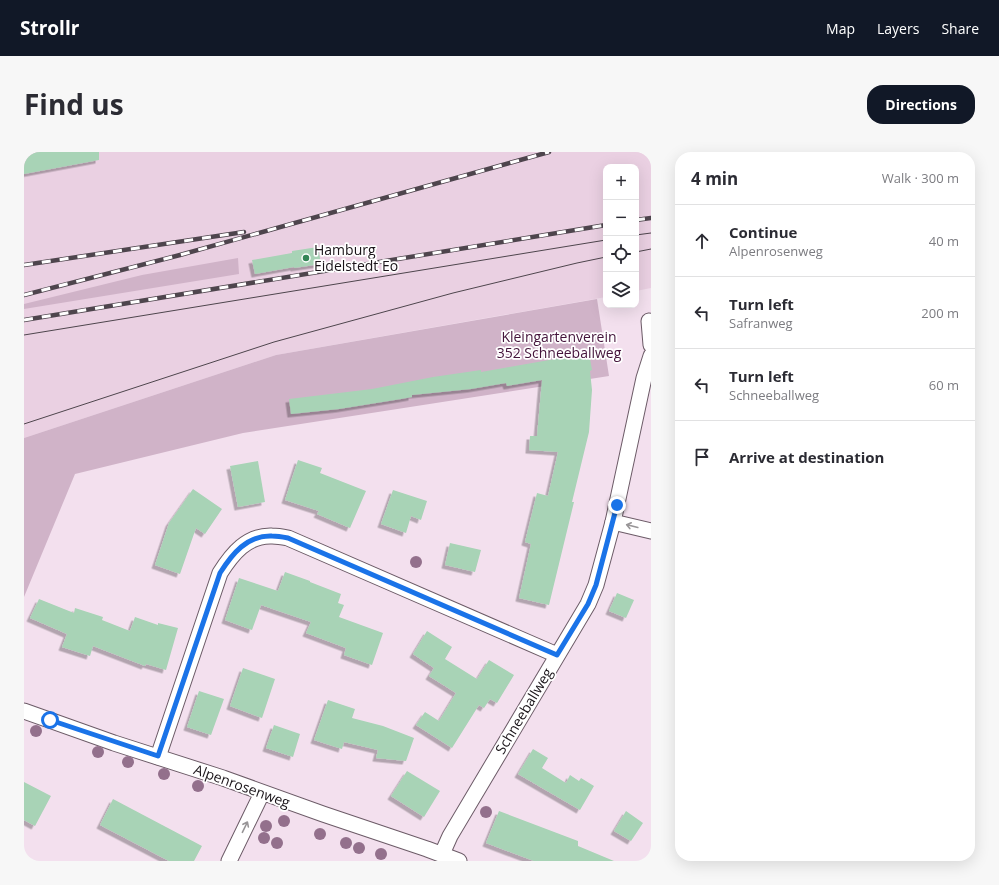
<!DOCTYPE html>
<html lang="en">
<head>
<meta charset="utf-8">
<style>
  :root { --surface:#fff; --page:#f7f7f7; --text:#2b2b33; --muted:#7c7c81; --line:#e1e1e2; --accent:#111827 }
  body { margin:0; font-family:"Open Sans",sans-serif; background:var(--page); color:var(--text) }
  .controls { position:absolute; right:12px; top:12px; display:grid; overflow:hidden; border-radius:8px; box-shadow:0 4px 16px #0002 }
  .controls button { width:36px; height:36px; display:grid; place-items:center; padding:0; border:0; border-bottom:1px solid var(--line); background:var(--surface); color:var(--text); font:20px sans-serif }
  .stop { position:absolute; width:12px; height:12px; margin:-9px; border:3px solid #1a73e8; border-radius:50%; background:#fff }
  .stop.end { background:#1a73e8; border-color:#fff; box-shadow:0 1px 4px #0008 }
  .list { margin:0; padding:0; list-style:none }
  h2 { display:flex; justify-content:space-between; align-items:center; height:52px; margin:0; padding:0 16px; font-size:17px }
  h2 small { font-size:13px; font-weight:400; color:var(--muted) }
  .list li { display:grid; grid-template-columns:26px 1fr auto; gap:12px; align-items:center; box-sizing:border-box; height:72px; padding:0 16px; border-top:1px solid var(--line) }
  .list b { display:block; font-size:15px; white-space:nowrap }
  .list p { margin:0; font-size:13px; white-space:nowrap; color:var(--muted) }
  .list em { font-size:13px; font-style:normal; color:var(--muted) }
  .icon { flex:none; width:22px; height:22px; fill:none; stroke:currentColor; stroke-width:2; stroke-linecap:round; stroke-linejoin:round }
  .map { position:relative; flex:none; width:627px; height:709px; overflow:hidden; border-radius:16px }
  header { display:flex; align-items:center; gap:24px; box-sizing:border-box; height:56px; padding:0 20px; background:var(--accent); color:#fff }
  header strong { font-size:19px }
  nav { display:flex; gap:22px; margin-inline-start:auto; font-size:14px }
  .intro { display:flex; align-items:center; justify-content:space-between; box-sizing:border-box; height:96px; padding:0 24px }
  h1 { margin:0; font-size:28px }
  .button { padding:10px 18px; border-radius:16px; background:var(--accent); color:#fff; font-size:14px; font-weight:700 }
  main { display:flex; gap:24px; padding:0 24px }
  aside { flex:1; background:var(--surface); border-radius:16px; box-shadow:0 4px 16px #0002 }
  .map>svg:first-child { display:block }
  .built { fill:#ead0e2 }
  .green { fill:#d0b3c8 }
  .building { fill:#a8d3b6; filter:url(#shadow) }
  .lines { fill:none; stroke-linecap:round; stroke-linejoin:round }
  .minor-casing { stroke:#6c5b67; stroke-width:17 }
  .minor { stroke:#fff; stroke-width:15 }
  .tram { stroke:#4e454d; stroke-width:1 }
  .rail-casing { stroke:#4e454d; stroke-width:4.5 }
  .rail { stroke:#fff; stroke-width:3; stroke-dasharray:9; stroke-linecap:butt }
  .tree { fill:#93708c }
  .oneway { stroke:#989597 }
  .route { stroke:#1a73e8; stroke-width:5 }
  .poi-dot { fill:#338556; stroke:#fff; stroke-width:1.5 }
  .labels { text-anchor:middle; stroke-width:3.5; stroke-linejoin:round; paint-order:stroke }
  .poi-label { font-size:14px; fill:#191318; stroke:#fff; text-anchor:start }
  .park-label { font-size:14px; fill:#44143b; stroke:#fff }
  .street-label { font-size:14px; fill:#191318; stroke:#fff }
</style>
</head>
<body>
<header>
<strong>Strollr</strong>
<nav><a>Map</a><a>Layers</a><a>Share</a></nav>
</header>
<div class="intro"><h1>Find us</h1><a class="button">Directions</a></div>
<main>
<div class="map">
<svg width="627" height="709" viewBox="0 0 627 709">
  <defs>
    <filter id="shadow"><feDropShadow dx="-3.5" dy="3.5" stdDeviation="0" flood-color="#0004"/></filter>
  </defs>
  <rect width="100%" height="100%" fill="#f3e0ee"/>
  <polygon class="built" points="0,0 627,0 627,136 612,139 612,15 582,15 582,145 252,203 0,286"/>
  <g class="green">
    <polygon points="214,106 215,122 0,157 0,152 118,123"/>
    <polygon points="573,147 585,224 219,281 51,322 0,445 0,286 252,203"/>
  </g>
  <g class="building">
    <polygon points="0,0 75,0 75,8 0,22"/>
    <polygon points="294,95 297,112 270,116 270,115 231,122 228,108 268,101 268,99"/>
    <polygon points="565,201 568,218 566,219 568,238 565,280 548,350 550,350 525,453 495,446 507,392 501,390 513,341 524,344 534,300 505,298 506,284 513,284 518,228 483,234 482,231 447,237 388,243 388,245 377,247 315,257 267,262 265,247 348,237 409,225 457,218 457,220"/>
    <polygon points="274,308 298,316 296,321 342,339 326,376 293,362 295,359 261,348"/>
    <polygon points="234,309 241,350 214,355 206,314"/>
    <polygon points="169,337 198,357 181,382 172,376 156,422 131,413 145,371"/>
    <polygon points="369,338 403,349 397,368 387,364 382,381 357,372"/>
    <polygon points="426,391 457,398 451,420 421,413"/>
    <polygon points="261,420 286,429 286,430 317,442 314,451 320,453 315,465 359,481 348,513 320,503 322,496 282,481 287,470 237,453 228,478 201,468 215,426 254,439"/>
    <polygon points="593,441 610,448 602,466 585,459"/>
    <polygon points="15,447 50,461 51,456 79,465 78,468 106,479 111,465 134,473 134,471 154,476 142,518 122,512 121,514 69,494 66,504 38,495 43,482 6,466"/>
    <polygon points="403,479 428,495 421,507 453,527 465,508 490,523 473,551 466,547 460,556 455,553 428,596 392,573 401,560 415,569 432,541 405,524 410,516 389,502"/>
    <polygon points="219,516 251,527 238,566 206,554"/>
    <polygon points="175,539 200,547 187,583 163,575"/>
    <polygon points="304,548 331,557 328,566 359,574 390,586 382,609 352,606 354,598 320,590 318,597 290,588"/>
    <polygon points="250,573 276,582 269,605 242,596"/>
    <polygon points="509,597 524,606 518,616 542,631 546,623 555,629 557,626 570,634 556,658 494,622"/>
    <polygon points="383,619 416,639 400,665 367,644"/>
    <polygon points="0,630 27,644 11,674 0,668"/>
    <polygon points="89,647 178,694 170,709 145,709 76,673"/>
    <polygon points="475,659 554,689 554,694 590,709 510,709 462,691"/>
    <polygon points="602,659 619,671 607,689 590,679"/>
  </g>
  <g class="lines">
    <g class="minor-casing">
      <g id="minor">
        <polyline points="625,169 627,193"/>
        <polyline points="589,370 627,379"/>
        <polyline points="0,559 90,591 199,626 299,662 403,697 435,709"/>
        <path d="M134,605L196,421C208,402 223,383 248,384C253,384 259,385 264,386L533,503"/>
        <polyline points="418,702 426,684 564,452 572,433 589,370 620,226 627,204"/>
        <polyline points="205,709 238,641"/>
      </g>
    </g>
    <use href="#minor" class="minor"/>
    <g class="tram">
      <polyline points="612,83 627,81"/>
      <polyline points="612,100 627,97"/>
      <polyline points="0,183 582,88"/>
      <polyline points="0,272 250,190 429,141 553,111 582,105"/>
    </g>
    <g class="rail-casing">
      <g id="rail">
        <polyline points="612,68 627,66"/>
        <polyline points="0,113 220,80"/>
        <polyline points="0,143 156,103 525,0"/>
        <polyline points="0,168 582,73"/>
      </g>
    </g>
    <use href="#rail" class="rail"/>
  </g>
  <g class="tree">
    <circle cx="392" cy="410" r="6"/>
    <circle cx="12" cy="579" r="6"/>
    <circle cx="74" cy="600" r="6"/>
    <circle cx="104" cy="610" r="6"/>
    <circle cx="140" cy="622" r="6"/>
    <circle cx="174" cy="634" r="6"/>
    <circle cx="462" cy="660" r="6"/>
    <circle cx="260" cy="669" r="6"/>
    <circle cx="242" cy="674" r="6"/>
    <circle cx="296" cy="682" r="6"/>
    <circle cx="240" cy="686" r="6"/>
    <circle cx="253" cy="691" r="6"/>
    <circle cx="322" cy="691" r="6"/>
    <circle cx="335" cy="696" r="6"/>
    <circle cx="357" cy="702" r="6"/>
  </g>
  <defs><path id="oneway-shaft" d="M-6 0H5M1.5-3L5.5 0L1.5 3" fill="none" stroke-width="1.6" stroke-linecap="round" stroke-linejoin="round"/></defs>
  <g class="oneway">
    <use href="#oneway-shaft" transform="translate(608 374) rotate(-166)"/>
    <use href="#oneway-shaft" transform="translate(221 675) rotate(-64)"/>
  </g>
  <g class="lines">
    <path class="route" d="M26,568L134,604L196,421C208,402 223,383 248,384C253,384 259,385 264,386L533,503L564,452L572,433L593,353"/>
  </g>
  <circle class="poi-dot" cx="282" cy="106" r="4"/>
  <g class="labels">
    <g class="poi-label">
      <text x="290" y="103">Hamburg<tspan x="290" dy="16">Eidelstedt Eo</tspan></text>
    </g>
    <g class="park-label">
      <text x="535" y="190">Kleingartenverein<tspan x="535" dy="16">352 Schneeballweg</tspan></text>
    </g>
    <g class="street-label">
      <text transform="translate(500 559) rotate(-59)" y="5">Schneeballweg</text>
      <text transform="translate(218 634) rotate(20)" y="5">Alpenrosenweg</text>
    </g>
  </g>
</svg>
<div class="controls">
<button>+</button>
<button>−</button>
<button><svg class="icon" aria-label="locate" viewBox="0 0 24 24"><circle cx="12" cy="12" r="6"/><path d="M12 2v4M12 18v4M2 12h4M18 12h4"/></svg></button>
<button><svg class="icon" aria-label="layers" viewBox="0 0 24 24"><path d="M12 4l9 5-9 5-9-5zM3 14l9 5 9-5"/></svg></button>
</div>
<div class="stop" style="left:26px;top:568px"></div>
<div class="stop end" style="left:593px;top:353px"></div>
</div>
<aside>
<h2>4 min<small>Walk · 300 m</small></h2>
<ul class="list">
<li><svg class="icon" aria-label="ahead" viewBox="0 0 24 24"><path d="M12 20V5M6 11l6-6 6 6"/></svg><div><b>Continue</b><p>Alpenrosenweg</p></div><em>40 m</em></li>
<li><svg class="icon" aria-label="left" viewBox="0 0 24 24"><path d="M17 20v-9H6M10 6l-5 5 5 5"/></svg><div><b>Turn left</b><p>Safranweg</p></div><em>200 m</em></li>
<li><svg class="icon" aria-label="left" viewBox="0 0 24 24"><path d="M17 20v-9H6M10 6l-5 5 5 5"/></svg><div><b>Turn left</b><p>Schneeballweg</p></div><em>60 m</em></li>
<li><svg class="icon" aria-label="arrive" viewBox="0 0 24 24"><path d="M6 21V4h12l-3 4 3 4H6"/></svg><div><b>Arrive at destination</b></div></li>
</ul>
</aside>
</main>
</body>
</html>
